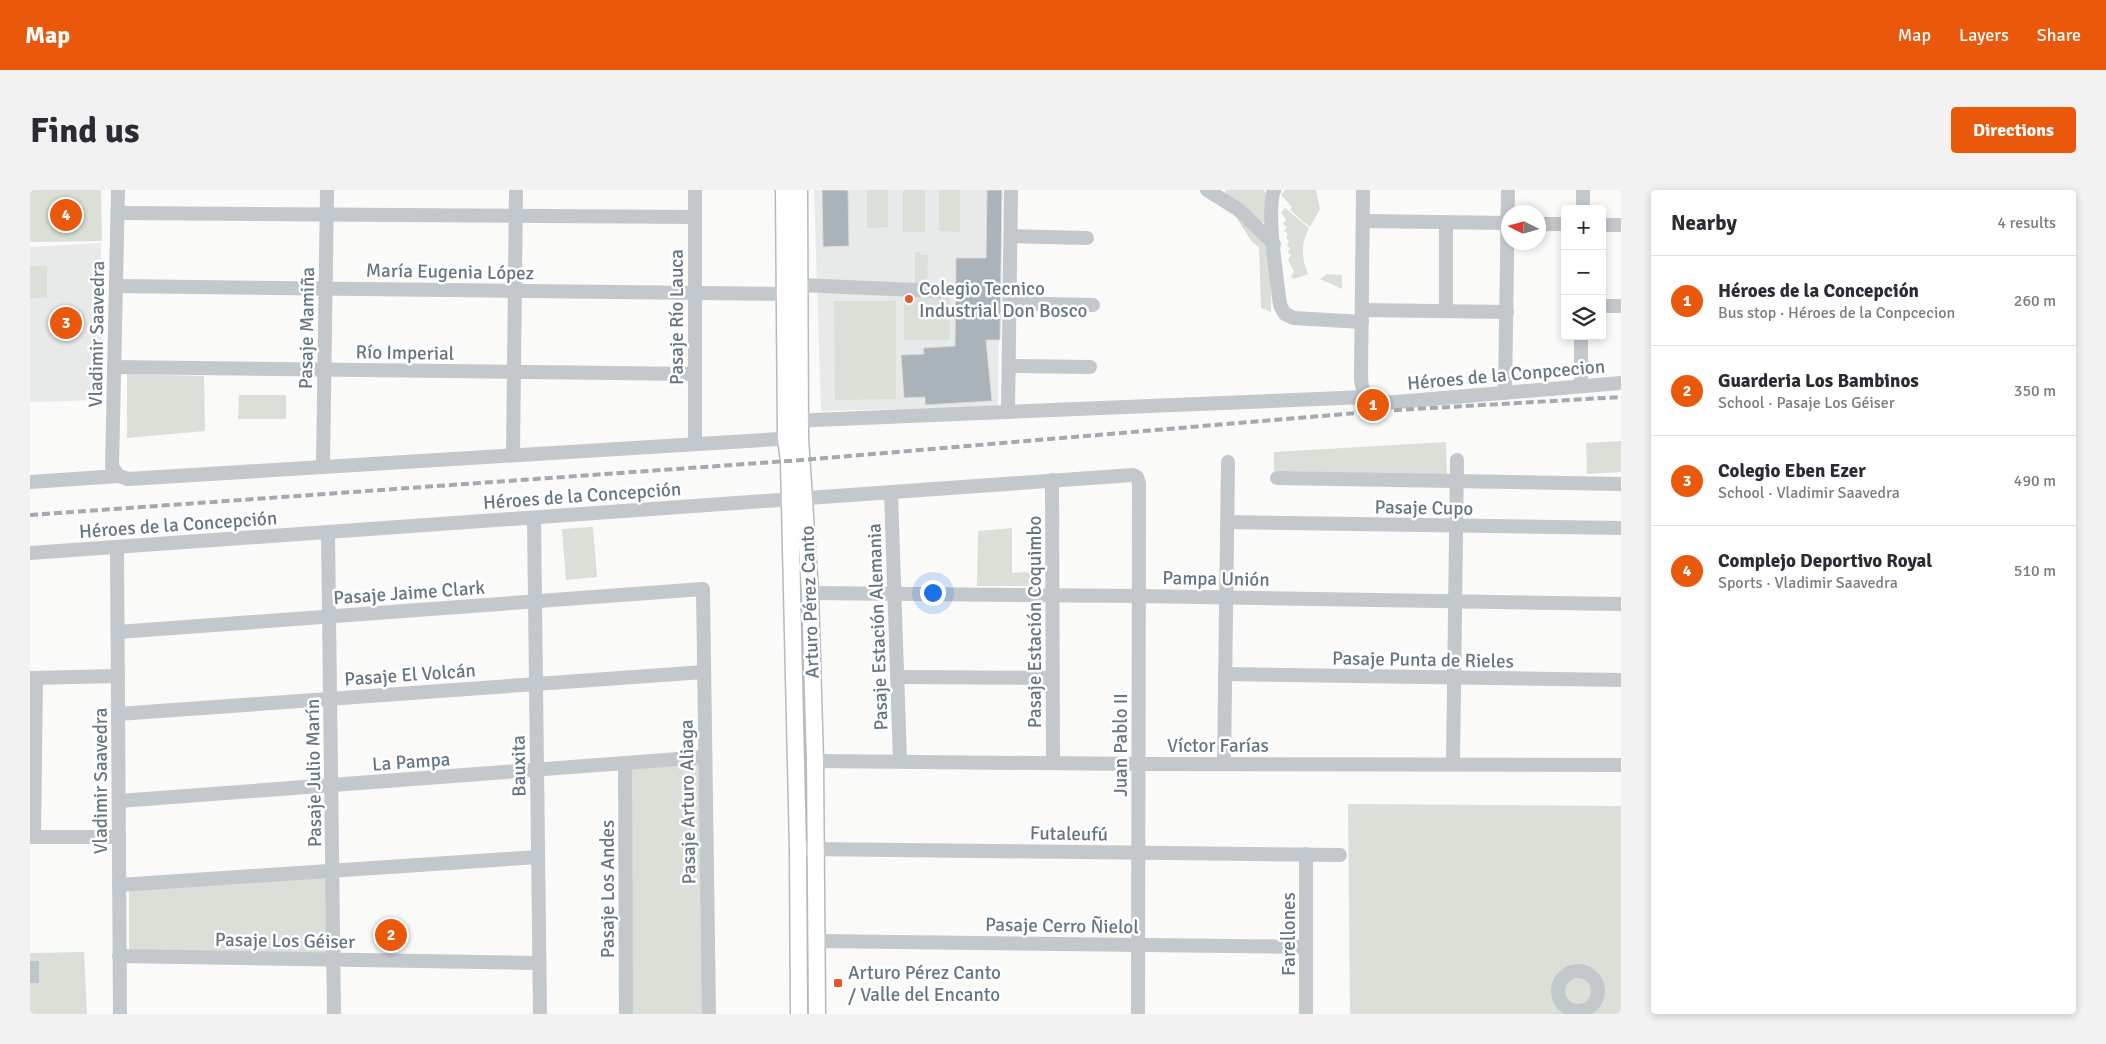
<!DOCTYPE html>
<html lang="en">
<head>
<meta charset="utf-8">
<style>
  :root { --surface:#fff; --page:#f2f2f3; --text:#2b2b33; --muted:#7c7c81; --line:#e1e1e2; --accent:#ea580c }
  body { margin:0; font-family:Signika,sans-serif; background:var(--page); color:var(--text) }
  .controls { position:absolute; right:15px; top:15px; display:grid; overflow:hidden; border-radius:5px; box-shadow:0 2px 8px #0003 }
  .controls button { width:45px; height:45px; display:grid; place-items:center; padding:0; border:0; border-bottom:1px solid var(--line); background:var(--surface); color:var(--text); font:25px sans-serif }
  .compass { position:absolute; left:1471px; top:15px; width:45px; height:45px; border-radius:50%; background:var(--surface); box-shadow:0 2px 8px #0003; rotate:275deg }
  .you { position:absolute; left:902px; top:402px; width:18px; height:18px; margin:-12px; border:4px solid #fff; border-radius:50%; background:#1a73e8; box-shadow:0 0 0 8px #1a73e833 }
  .badge { display:grid; place-items:center; width:32px; height:32px; border-radius:50%; background:var(--accent); color:#fff; font-size:16px; font-weight:700 }
  .pin { position:absolute; translate:-50% -50%; border:2px solid #fff; box-shadow:0 1px 5px #0006 }
  .list { margin:0; padding:0; list-style:none }
  h2 { display:flex; justify-content:space-between; align-items:center; height:65px; margin:0; padding:0 20px; font-size:21px }
  h2 small { font-size:16px; font-weight:400; color:var(--muted) }
  .list li { display:grid; grid-template-columns:32px 1fr auto; gap:15px; align-items:center; box-sizing:border-box; height:90px; padding:0 20px; border-top:1px solid var(--line) }
  .list b { display:block; font-size:19px; white-space:nowrap }
  .list p { margin:0; font-size:16px; white-space:nowrap; color:var(--muted) }
  .list em { font-size:16px; font-style:normal; color:var(--muted) }
  .icon { flex:none; width:28px; height:28px; fill:none; stroke:currentColor; stroke-width:2; stroke-linecap:round; stroke-linejoin:round }
  .map { position:relative; flex:none; width:1591px; height:824px; overflow:hidden; border-radius:5px }
  header { display:flex; align-items:center; gap:30px; box-sizing:border-box; height:70px; padding:0 25px; background:var(--accent); color:#fff }
  header strong { font-size:24px }
  nav { display:flex; gap:28px; margin-inline-start:auto; font-size:18px }
  .intro { display:flex; align-items:center; justify-content:space-between; box-sizing:border-box; height:120px; padding:0 30px }
  h1 { margin:0; font-size:35px }
  .button { padding:12px 22px; border-radius:5px; background:var(--accent); color:#fff; font-size:18px; font-weight:700 }
  main { display:flex; gap:30px; padding:0 30px }
  aside { flex:1; background:var(--surface); border-radius:5px; box-shadow:0 2px 8px #0003 }
  .map>svg:first-child { display:block }
  .built { fill:#e8e9e9 }
  .green { fill:#dadfd7 }
  .water { fill:#bbc7cb }
  .building { fill:#aab3b9; stroke:#dcdcda }
  .lines { fill:none; stroke-linecap:round; stroke-linejoin:round }
  .major-casing { stroke:#b5babe; stroke-width:19 }
  .minor { stroke:#c3c8cc; stroke-width:14 }
  .major { stroke:#fff; stroke-width:16 }
  .rail { stroke:#a2aab0; stroke-width:4; stroke-dasharray:8 4; stroke-linecap:butt }
  .poi-dot { fill:#e4572e; stroke:#fff; stroke-width:2 }
  .labels { text-anchor:middle; stroke-width:5; stroke-linejoin:round; paint-order:stroke }
  .street-label { font-size:19px; fill:#657683; stroke:#fff }
  .poi-label { font-size:19px; fill:#657683; stroke:#fff; text-anchor:start }
</style>
</head>
<body>
<header>
<strong>Map</strong>
<nav><a>Map</a><a>Layers</a><a>Share</a></nav>
</header>
<div class="intro"><h1>Find us</h1><a class="button">Directions</a></div>
<main>
<div class="map">
<svg width="1591" height="824" viewBox="0 0 1591 824">
  <rect width="100%" height="100%" fill="#fafaf8"/>
  <g class="built">
    <polygon points="784,0 971,0 968,217 791,221"/>
    <polygon points="71,53 72,210 0,212 0,57"/>
  </g>
  <g class="green">
    <polygon points="0,0 71,0 72,51 0,52"/>
    <polygon points="837,0 858,0 858,37 837,38"/>
    <rect x="873" y="0" width="22" height="42"/>
    <polygon points="909,0 930,0 930,42 909,41"/>
    <polygon points="1196,0 1234,0 1237,6 1237,30 1232,33 1219,26 1195,4"/>
    <polygon points="1255,0 1286,0 1290,19 1280,37 1260,20 1262,17 1251,5"/>
    <polygon points="1181,5 1234,48 1242,68 1241,122 1231,118 1229,57 1222,52 1206,27 1179,9"/>
    <path d="M1255,18L1279,38C1271,54 1271,67 1278,84L1264,89L1261,87L1264,81L1258,70L1261,65L1258,63L1260,58L1257,56L1259,51L1256,48L1258,44L1254,41L1257,37L1253,34L1256,29L1251,23Z"/>
    <polygon points="885,62 890,62 891,65 898,65 897,98 885,98"/>
    <rect x="0" y="76" width="17" height="32"/>
    <polygon points="1297,84 1312,85 1312,99 1290,89"/>
    <rect x="874" y="107" width="46" height="43"/>
    <polygon points="804,111 866,111 866,209 805,210"/>
    <polygon points="97,184 174,186 175,241 97,248"/>
    <polygon points="209,205 256,205 256,229 208,229"/>
    <polygon points="1591,251 1591,282 1557,284 1556,253"/>
    <polygon points="1416,252 1417,285 1244,281 1244,262"/>
    <polygon points="563,337 567,387 536,390 532,339"/>
    <polygon points="982,338 982,383 1010,381 1009,396 947,396 948,341"/>
    <polygon points="769,370 777,545 778,641 777,647 774,648"/>
    <polygon points="673,574 675,824 599,824 595,579"/>
    <polygon points="1318,614 1591,616 1591,824 1320,824"/>
    <polygon points="299,685 300,767 99,763 99,698"/>
    <polygon points="54,762 57,824 0,824 0,763"/>
  </g>
  <rect class="water" x="0" y="771" width="9" height="22"/>
  <g class="building">
    <polygon points="792,0 818,0 819,56 793,57"/>
    <polygon points="957,0 972,0 970,150 956,150 962,211 895,215 895,207 874,208 871,165 894,164 893,158 925,156 926,68 956,68"/>
  </g>
  <g class="lines">
    <g class="major-casing">
      <g id="major">
        <polyline points="754,0 756,248 759,271 768,660 769,824"/>
        <polyline points="769,0 770,248 780,403 785,571 787,824"/>
      </g>
    </g>
    <g class="minor">
      <polyline points="88,0 82,277 89,286"/>
      <polyline points="1177,0 1208,19 1244,54"/>
      <path d="M1244,0C1236,24 1247,88 1250,115L1255,124L1264,128L1332,132"/>
      <path d="M1333,0L1331,189C1332,204 1339,212 1354,213L1591,193"/>
      <polyline points="1553,19 1553,0"/>
      <polyline points="88,23 665,27"/>
      <polyline points="1333,31 1478,33"/>
      <polyline points="1508,34 1535,34"/>
      <polyline points="1572,35 1591,35"/>
      <polyline points="981,46 1057,48"/>
      <polyline points="769,95 910,101"/>
      <polyline points="86,96 755,104"/>
      <polyline points="980,113 1063,115"/>
      <polyline points="1572,116 1591,116"/>
      <polyline points="1332,120 1477,122"/>
      <polyline points="1416,121 1416,33"/>
      <polyline points="979,176 1060,177"/>
      <polyline points="84,177 665,184"/>
      <polyline points="1551,196 1551,146"/>
      <polyline points="1475,203 1478,0"/>
      <polyline points="978,222 981,0"/>
      <polyline points="760,231 1336,207"/>
      <polyline points="665,254 665,0"/>
      <polyline points="483,265 486,0"/>
      <polyline points="293,276 297,0"/>
      <polyline points="1247,288 1591,294"/>
      <polyline points="1022,290 1023,573"/>
      <polyline points="0,292 89,286 98,289 765,248"/>
      <polyline points="861,303 870,571"/>
      <polyline points="504,328 510,824"/>
      <polyline points="1197,332 1591,338"/>
      <polyline points="298,342 304,824"/>
      <polyline points="87,357 90,824"/>
      <polyline points="0,363 1103,285 1107,287 1109,294 1108,824"/>
      <polyline points="780,403 1109,406 1591,414"/>
      <polyline points="88,442 673,399 679,824"/>
      <polyline points="1195,484 1591,490"/>
      <polyline points="868,487 1022,488"/>
      <polyline points="0,488 88,486"/>
      <polyline points="88,524 674,482"/>
      <polyline points="785,571 1109,574 1591,575"/>
      <polyline points="595,573 596,824"/>
      <polyline points="1194,574 1198,272"/>
      <polyline points="1423,574 1427,270"/>
      <polyline points="89,611 675,567"/>
      <polyline points="0,647 89,647"/>
      <polyline points="4,647 6,488"/>
      <polyline points="777,659 1310,665"/>
      <polyline points="1276,664 1276,824"/>
      <polyline points="89,695 508,667"/>
      <polyline points="787,751 1276,757"/>
      <polyline points="89,766 509,773"/>
      <circle cx="1548" cy="801" r="20"/>
    </g>
    <use href="#major" class="major"/>
    <polyline class="rail" points="0,325 772,270 1350,221 1591,207"/>
  </g>
  <g class="poi-dot">
    <circle cx="879" cy="109" r="5"/>
    <rect x="803" y="788" width="10" height="10" rx="2.5"/>
  </g>
  <g class="labels">
    <g class="street-label">
      <text transform="translate(420 81) rotate(1)" y="7">María Eugenia López</text>
      <text transform="translate(646 127) rotate(-90)" y="7">Pasaje Río Lauca</text>
      <text transform="translate(276 138) rotate(-89)" y="7">Pasaje Mamiña</text>
      <text transform="translate(66 144) rotate(-89)" y="7">Vladimir Saavedra</text>
      <text transform="translate(375 162) rotate(1)" y="7">Río Imperial</text>
      <text transform="translate(1476 184) rotate(-5)" y="7">Héroes de la Conpcecion</text>
      <text transform="translate(552 305) rotate(-4)" y="7">Héroes de la Concepción</text>
      <text transform="translate(1394 317) rotate(1)" y="7">Pasaje Cupo</text>
      <text transform="translate(148 334) rotate(-4)" y="7">Héroes de la Concepción</text>
      <text transform="translate(1186 388) rotate(1)" y="7">Pampa Unión</text>
      <text transform="translate(379 402) rotate(-4)" y="7">Pasaje Jaime Clark</text>
      <text transform="translate(779 412) rotate(-92)" y="7">Arturo Pérez Canto</text>
      <text transform="translate(1004 432) rotate(-90)" y="7">Pasaje Estación Coquimbo</text>
      <text transform="translate(847 437) rotate(-92)" y="7">Pasaje Estación Alemania</text>
      <text transform="translate(1393 469) rotate(1)" y="7">Pasaje Punta de Rieles</text>
      <text transform="translate(380 484) rotate(-4)" y="7">Pasaje El Volcán</text>
      <text transform="translate(1090 555) rotate(-90)" y="7">Juan Pablo II</text>
      <text x="1188" y="562">Víctor Farías</text>
      <text transform="translate(381 571) rotate(-4)" y="7">La Pampa</text>
      <text transform="translate(488 576) rotate(-91)" y="7">Bauxita</text>
      <text transform="translate(283 583) rotate(-91)" y="7">Pasaje Julio Marín</text>
      <text transform="translate(70 591) rotate(-90)" y="7">Vladimir Saavedra</text>
      <text transform="translate(657 612) rotate(-91)" y="7">Pasaje Arturo Aliaga</text>
      <text transform="translate(1039 643) rotate(1)" y="7">Futaleufú</text>
      <text transform="translate(577 699) rotate(-90)" y="7">Pasaje Los Andes</text>
      <text transform="translate(1032 735) rotate(1)" y="7">Pasaje Cerro Ñielol</text>
      <text transform="translate(1258 744) rotate(-90)" y="7">Farellones</text>
      <text transform="translate(255 750) rotate(1)" y="7">Pasaje Los Géiser</text>
    </g>
    <g class="poi-label">
      <text x="889" y="105">Colegio Tecnico<tspan x="889" dy="22">Industrial Don Bosco</tspan></text>
      <text x="818" y="789">Arturo Pérez Canto<tspan x="818" dy="22">/ Valle del Encanto</tspan></text>
    </g>
  </g>
</svg>
<div class="controls">
<button>+</button>
<button>−</button>
<button><svg class="icon" aria-label="layers" viewBox="0 0 24 24"><path d="M12 4l9 5-9 5-9-5zM3 14l9 5 9-5"/></svg></button>
</div>
<svg class="compass" viewBox="-18 -18 36 36"><path d="M0-13l5 13h-10z" fill="#e53935"/><path d="M0 13l5-13h-10z" fill="#7c7c81"/></svg>
<div class="you"></div>
<div class="pin badge" style="left:1343px;top:215px">1</div>
<div class="pin badge" style="left:361px;top:745px">2</div>
<div class="pin badge" style="left:36px;top:133px">3</div>
<div class="pin badge" style="left:36px;top:25px">4</div>
</div>
<aside>
<h2>Nearby<small>4 results</small></h2>
<ul class="list">
<li><span class="badge">1</span><div><b>Héroes de la Concepción</b><p>Bus stop · Héroes de la Conpcecion</p></div><em>260 m</em></li>
<li><span class="badge">2</span><div><b>Guarderia Los Bambinos</b><p>School · Pasaje Los Géiser</p></div><em>350 m</em></li>
<li><span class="badge">3</span><div><b>Colegio Eben Ezer</b><p>School · Vladimir Saavedra</p></div><em>490 m</em></li>
<li><span class="badge">4</span><div><b>Complejo Deportivo Royal</b><p>Sports · Vladimir Saavedra</p></div><em>510 m</em></li>
</ul>
</aside>
</main>
</body>
</html>
